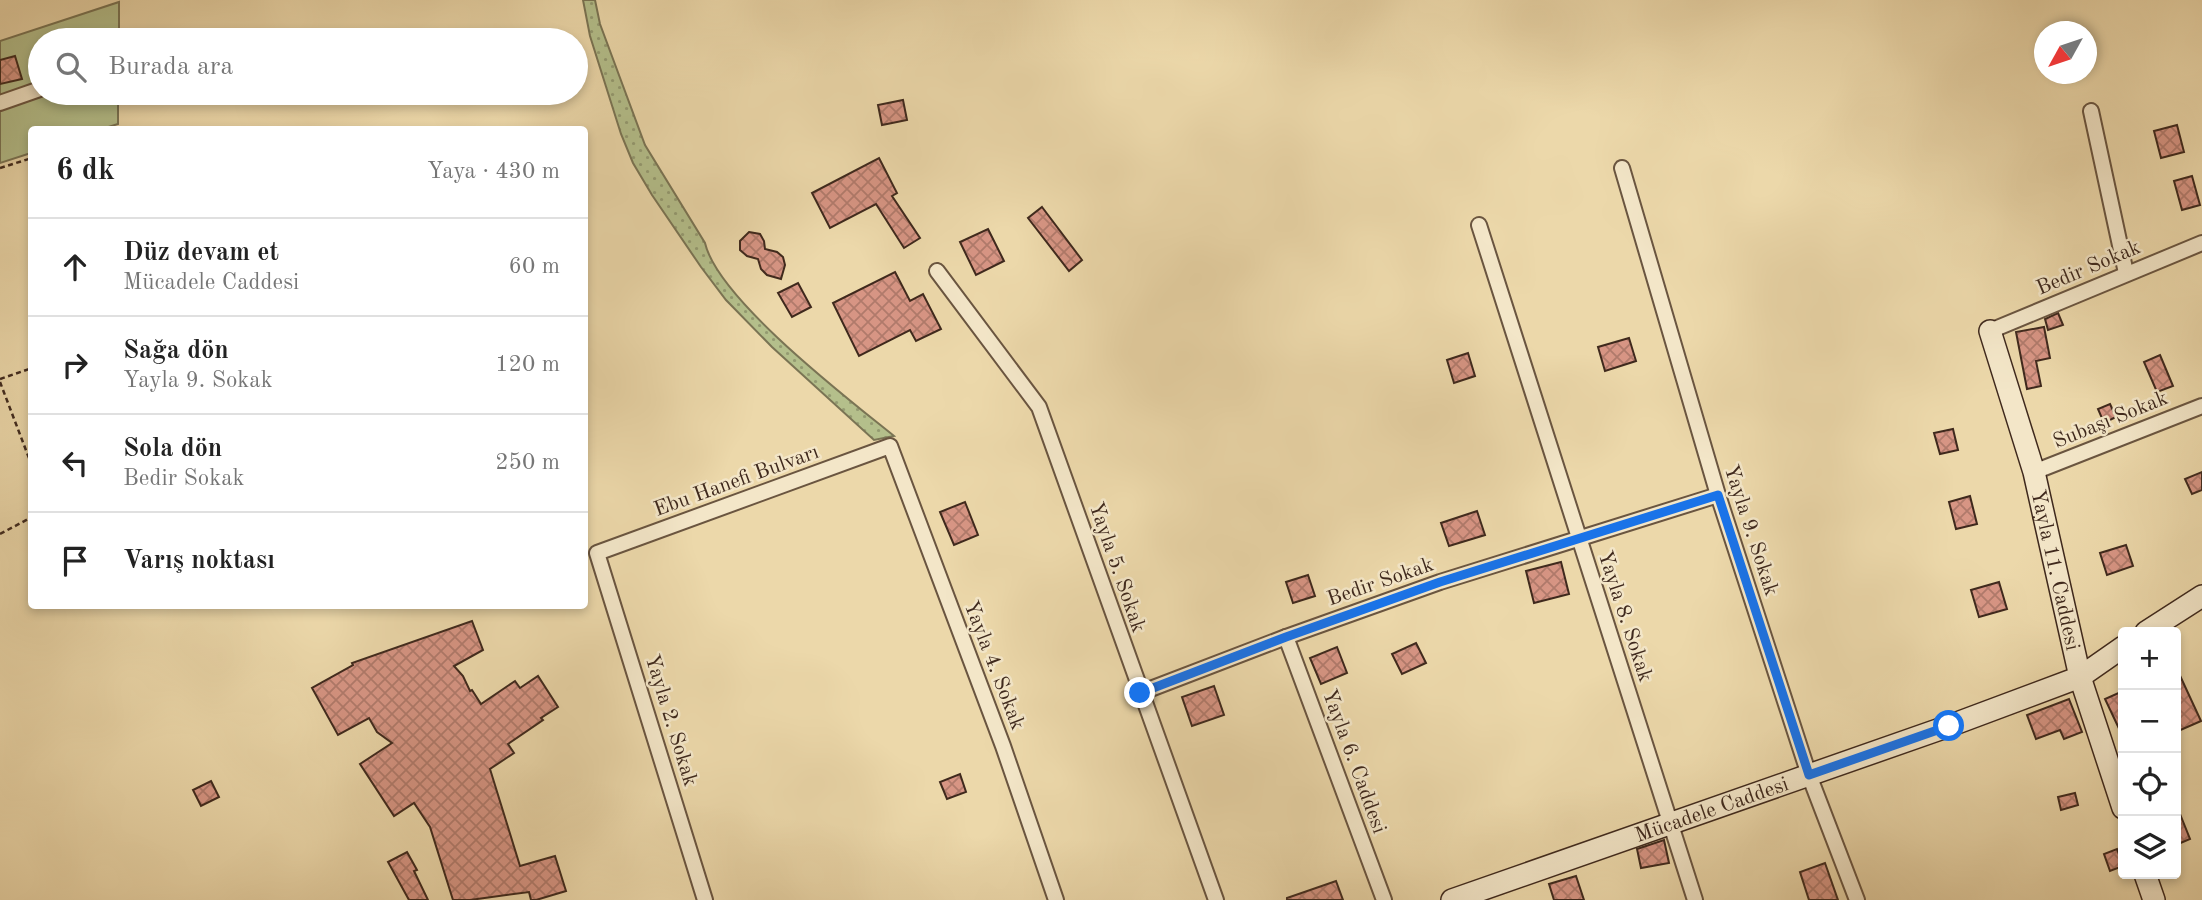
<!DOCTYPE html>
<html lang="tr">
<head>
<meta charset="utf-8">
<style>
  :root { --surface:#fff; --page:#f2f2f2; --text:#222; --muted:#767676; --line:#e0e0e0 }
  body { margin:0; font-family:"Old Standard TT",serif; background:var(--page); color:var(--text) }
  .controls { position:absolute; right:21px; bottom:21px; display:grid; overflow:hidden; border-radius:7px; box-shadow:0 4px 10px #0003 }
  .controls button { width:63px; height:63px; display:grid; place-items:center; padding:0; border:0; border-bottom:2px solid var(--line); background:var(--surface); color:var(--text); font:35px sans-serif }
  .compass { position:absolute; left:2034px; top:21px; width:63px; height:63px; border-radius:50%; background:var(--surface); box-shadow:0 4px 10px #0003; rotate:230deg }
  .stop { position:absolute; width:21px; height:21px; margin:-16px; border:5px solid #1a73e8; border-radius:50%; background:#fff }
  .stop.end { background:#1a73e8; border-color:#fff; box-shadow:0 2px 7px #0008 }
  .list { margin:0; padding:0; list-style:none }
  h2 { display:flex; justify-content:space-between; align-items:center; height:91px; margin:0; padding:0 28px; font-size:30px }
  h2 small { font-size:23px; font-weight:400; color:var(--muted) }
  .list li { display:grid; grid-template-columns:46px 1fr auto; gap:21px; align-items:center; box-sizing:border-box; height:98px; padding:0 28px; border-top:2px solid var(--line) }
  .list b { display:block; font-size:26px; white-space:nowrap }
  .list p { margin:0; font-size:23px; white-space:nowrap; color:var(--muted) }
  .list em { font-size:23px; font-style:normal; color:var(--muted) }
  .icon { flex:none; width:38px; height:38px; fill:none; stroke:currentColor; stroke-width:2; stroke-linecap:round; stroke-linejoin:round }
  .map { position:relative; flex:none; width:2202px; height:900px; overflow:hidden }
  .search { position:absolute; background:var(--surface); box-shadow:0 4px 10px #0003; left:28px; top:28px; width:560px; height:77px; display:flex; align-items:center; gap:18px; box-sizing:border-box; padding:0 24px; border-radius:38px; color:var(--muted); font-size:26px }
  .panel { position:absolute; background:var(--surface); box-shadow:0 4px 10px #0003; left:28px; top:126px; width:560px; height:483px; border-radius:7px }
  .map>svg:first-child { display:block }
  .grass { fill:url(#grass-dots); stroke:#7a7454; stroke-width:2 }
  .green { fill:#b4bf8b; stroke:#7a7454; stroke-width:2 }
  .building { fill:url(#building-cross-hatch); stroke:#3f291d; stroke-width:2 }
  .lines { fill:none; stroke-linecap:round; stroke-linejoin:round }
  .street-casing { stroke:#6a5540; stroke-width:18 }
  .secondary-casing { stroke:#3f291d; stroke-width:24 }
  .path { stroke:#3f291d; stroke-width:2.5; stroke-dasharray:5 3.5; stroke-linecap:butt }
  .street { stroke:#f3e6c8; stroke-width:14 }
  .secondary { stroke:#f3e6c8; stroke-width:21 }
  .route { stroke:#1a73e8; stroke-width:9 }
  .labels { text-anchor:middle; stroke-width:5; stroke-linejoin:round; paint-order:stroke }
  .street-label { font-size:21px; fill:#3f291d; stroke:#f3e6c8 }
</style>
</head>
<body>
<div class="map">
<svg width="2202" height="900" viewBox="0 0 2202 900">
  <defs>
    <pattern id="grass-dots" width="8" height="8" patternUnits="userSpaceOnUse" patternTransform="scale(1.75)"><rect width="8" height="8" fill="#b4bf8b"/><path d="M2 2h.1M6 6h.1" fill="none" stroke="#949b71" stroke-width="1.8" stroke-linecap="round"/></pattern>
    <pattern id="building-cross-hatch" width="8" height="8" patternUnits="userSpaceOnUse" patternTransform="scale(1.75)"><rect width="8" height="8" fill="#d79584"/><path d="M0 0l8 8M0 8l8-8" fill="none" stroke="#b07a6b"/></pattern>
  </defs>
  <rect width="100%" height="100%" fill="#ecd8aa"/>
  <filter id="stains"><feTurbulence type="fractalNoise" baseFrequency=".00286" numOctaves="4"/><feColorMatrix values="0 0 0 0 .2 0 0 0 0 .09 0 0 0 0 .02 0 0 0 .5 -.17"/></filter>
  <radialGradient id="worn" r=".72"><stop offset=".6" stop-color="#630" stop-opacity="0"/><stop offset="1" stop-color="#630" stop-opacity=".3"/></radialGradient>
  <path class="grass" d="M583,0H595L600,24L645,145L705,243C718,299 847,398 894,436L874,440L772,347L726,300L701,267L652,195L633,163L621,134L590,36Z"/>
  <polygon class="green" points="119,2 119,40 40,40 40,93 118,93 118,124 102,129 32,130 31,153 0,163 0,41"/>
  <g class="building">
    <polygon points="15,56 22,79 0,84 0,60"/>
    <polygon points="903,100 907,120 882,125 878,105"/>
    <polygon points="2177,125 2184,152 2161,158 2154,131"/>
    <polygon points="879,158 897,193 892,196 920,238 904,248 876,204 830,228 812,193"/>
    <polygon points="2192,176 2200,205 2182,210 2174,181"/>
    <polygon points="1042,207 1082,260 1069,271 1028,218"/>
    <polygon points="988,229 1004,261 976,275 960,242"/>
    <polygon points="749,232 760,234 764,241 765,249 777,252 783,257 785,265 781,279 767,275 761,269 758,259 747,256 740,250 740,241"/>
    <polygon points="895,272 910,301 923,294 941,329 916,341 910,330 859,356 833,303"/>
    <polygon points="798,283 811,307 792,317 778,293"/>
    <polygon points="2058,313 2063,325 2048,330 2045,319"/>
    <polygon points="2044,327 2050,358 2036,361 2041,386 2027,389 2016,332"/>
    <polygon points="1629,338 1636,361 1605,371 1598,347"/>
    <polygon points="1468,353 1475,376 1454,383 1447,360"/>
    <polygon points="2160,355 2173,386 2157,392 2144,362"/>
    <polygon points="2110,404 2116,417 2104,423 2098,409"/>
    <polygon points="1953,429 1958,450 1940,454 1934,433"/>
    <polygon points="2202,472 2202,490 2192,494 2185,479"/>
    <polygon points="1970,496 1977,524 1956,529 1949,502"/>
    <polygon points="965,502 978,535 954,545 940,512"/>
    <polygon points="1477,511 1485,535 1449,546 1441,523"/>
    <polygon points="2126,545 2133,566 2107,575 2100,553"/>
    <polygon points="1561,562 1569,594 1534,603 1526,571"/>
    <polygon points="1308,575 1315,596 1293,603 1286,582"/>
    <polygon points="1999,582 2007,609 1979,617 1971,590"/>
    <polygon points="472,621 483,650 454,666 463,676 470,691 472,690 481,704 515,681 520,688 538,676 558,707 541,718 543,720 508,744 514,753 490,769 520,866 555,856 566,891 536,900 531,900 529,892 470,900 453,900 430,827 414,803 394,816 360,764 392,743 377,732 369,718 338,735 312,688 353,665 352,663"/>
    <polygon points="1416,643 1426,663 1402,674 1392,654"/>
    <polygon points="1337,647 1347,673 1321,684 1310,658"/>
    <polygon points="2176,667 2201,721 2176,732"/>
    <polygon points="1214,686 1224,715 1192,726 1182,697"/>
    <polygon points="2123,691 2123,737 2105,699"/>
    <polygon points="2069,699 2082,732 2064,739 2060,730 2036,739 2027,715"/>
    <polygon points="960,774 966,792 947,799 940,782"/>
    <polygon points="211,781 219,797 201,806 193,790"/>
    <polygon points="2075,793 2078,805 2061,810 2058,797"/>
    <polygon points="2176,804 2190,839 2176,845"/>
    <polygon points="1664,840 1669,863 1641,868 1637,849"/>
    <polygon points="2117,849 2123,866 2110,871 2104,854"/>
    <polygon points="407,852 417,870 414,871 428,900 409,900 388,862"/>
    <polygon points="1825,863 1838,900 1809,900 1800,872"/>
    <polygon points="1576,876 1584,900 1554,900 1549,884"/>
    <polygon points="1336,881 1343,900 1287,900 1287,898"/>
  </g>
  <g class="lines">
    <g class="street-casing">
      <g id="street">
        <polyline points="0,103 40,89"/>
        <polyline points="2091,111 2126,273"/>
        <polyline points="1622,168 1718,495 1809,775 1857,900"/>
        <polyline points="1479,225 1695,900"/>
        <polyline points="937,271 1039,407 1216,900"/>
        <polyline points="1990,331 2202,243"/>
        <polyline points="2034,472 2202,406"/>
        <polyline points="1286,637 1384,900"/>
        <polyline points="1140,693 1286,637 1440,582 1718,495"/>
        <polyline points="705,900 597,553 890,446 1003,746 1056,900"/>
      </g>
    </g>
    <g class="secondary-casing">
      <g id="secondary">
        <path id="s1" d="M1990,331L2034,472L2080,677L2123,808"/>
        <polyline points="2146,632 2202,596"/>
        <polyline points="2145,874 2154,900"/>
        <path id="s2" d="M1452,900L1949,726L2080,677L2123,647"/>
      </g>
    </g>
    <g class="path">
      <polyline points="0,168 32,158"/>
      <polyline points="0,379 32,368"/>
      <polyline points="0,382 32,466"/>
      <polyline points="0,534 32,517"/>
    </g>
    <use href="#street" class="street"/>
    <use href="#secondary" class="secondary"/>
  </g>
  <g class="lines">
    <polyline class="route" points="1140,693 1286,637 1440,582 1718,495 1809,775 1949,726"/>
  </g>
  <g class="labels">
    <g class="street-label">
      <text transform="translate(2088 267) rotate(-23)" y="7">Bedir Sokak</text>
      <text transform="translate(2110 419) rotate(-22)" y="7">Subaşı Sokak</text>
      <text transform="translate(736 480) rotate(-20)" y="7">Ebu Hanefi Bulvarı</text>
      <text transform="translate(1752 530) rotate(72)" y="7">Yayla 9. Sokak</text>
      <text transform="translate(1118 567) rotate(71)" y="7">Yayla 5. Sokak</text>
      <text dy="7" stroke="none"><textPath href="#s1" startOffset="248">Yayla 11. Caddesi</textPath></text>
      <text transform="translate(1380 581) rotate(-19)" y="7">Bedir Sokak</text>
      <text transform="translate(1626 616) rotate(72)" y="7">Yayla 8. Sokak</text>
      <text transform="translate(995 665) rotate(69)" y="7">Yayla 4. Sokak</text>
      <text transform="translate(672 720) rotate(73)" y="7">Yayla 2. Sokak</text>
      <text transform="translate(1355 761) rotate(70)" y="7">Yayla 6. Caddesi</text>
      <text dy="7" stroke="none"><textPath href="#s2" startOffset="275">Mücadele Caddesi</textPath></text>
    </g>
  </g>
  <rect width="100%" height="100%" filter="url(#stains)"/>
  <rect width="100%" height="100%" fill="url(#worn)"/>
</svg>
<div class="controls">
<button>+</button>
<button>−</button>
<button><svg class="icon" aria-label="locate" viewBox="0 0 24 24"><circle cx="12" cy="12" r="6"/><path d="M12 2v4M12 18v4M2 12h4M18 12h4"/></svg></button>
<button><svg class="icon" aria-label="layers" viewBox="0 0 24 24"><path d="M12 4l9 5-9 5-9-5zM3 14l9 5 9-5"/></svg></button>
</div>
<svg class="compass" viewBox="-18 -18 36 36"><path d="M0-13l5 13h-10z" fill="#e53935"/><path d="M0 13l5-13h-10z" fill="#767676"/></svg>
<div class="stop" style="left:1949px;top:726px"></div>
<div class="stop end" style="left:1140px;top:693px"></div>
<div class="search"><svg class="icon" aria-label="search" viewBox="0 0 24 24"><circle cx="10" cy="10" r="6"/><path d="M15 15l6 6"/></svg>Burada ara</div>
<section class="panel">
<h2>6 dk<small>Yaya · 430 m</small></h2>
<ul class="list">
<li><svg class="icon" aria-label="ahead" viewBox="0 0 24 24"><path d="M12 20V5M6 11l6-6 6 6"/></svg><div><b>Düz devam et</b><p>Mücadele Caddesi</p></div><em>60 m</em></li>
<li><svg class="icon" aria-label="right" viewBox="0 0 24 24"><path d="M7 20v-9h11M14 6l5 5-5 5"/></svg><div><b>Sağa dön</b><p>Yayla 9. Sokak</p></div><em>120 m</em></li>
<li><svg class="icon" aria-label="left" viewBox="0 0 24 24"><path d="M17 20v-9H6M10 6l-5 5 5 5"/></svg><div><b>Sola dön</b><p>Bedir Sokak</p></div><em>250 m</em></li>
<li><svg class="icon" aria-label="arrive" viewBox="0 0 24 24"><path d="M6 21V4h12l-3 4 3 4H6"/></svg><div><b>Varış noktası</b></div></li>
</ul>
</section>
</div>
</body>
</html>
